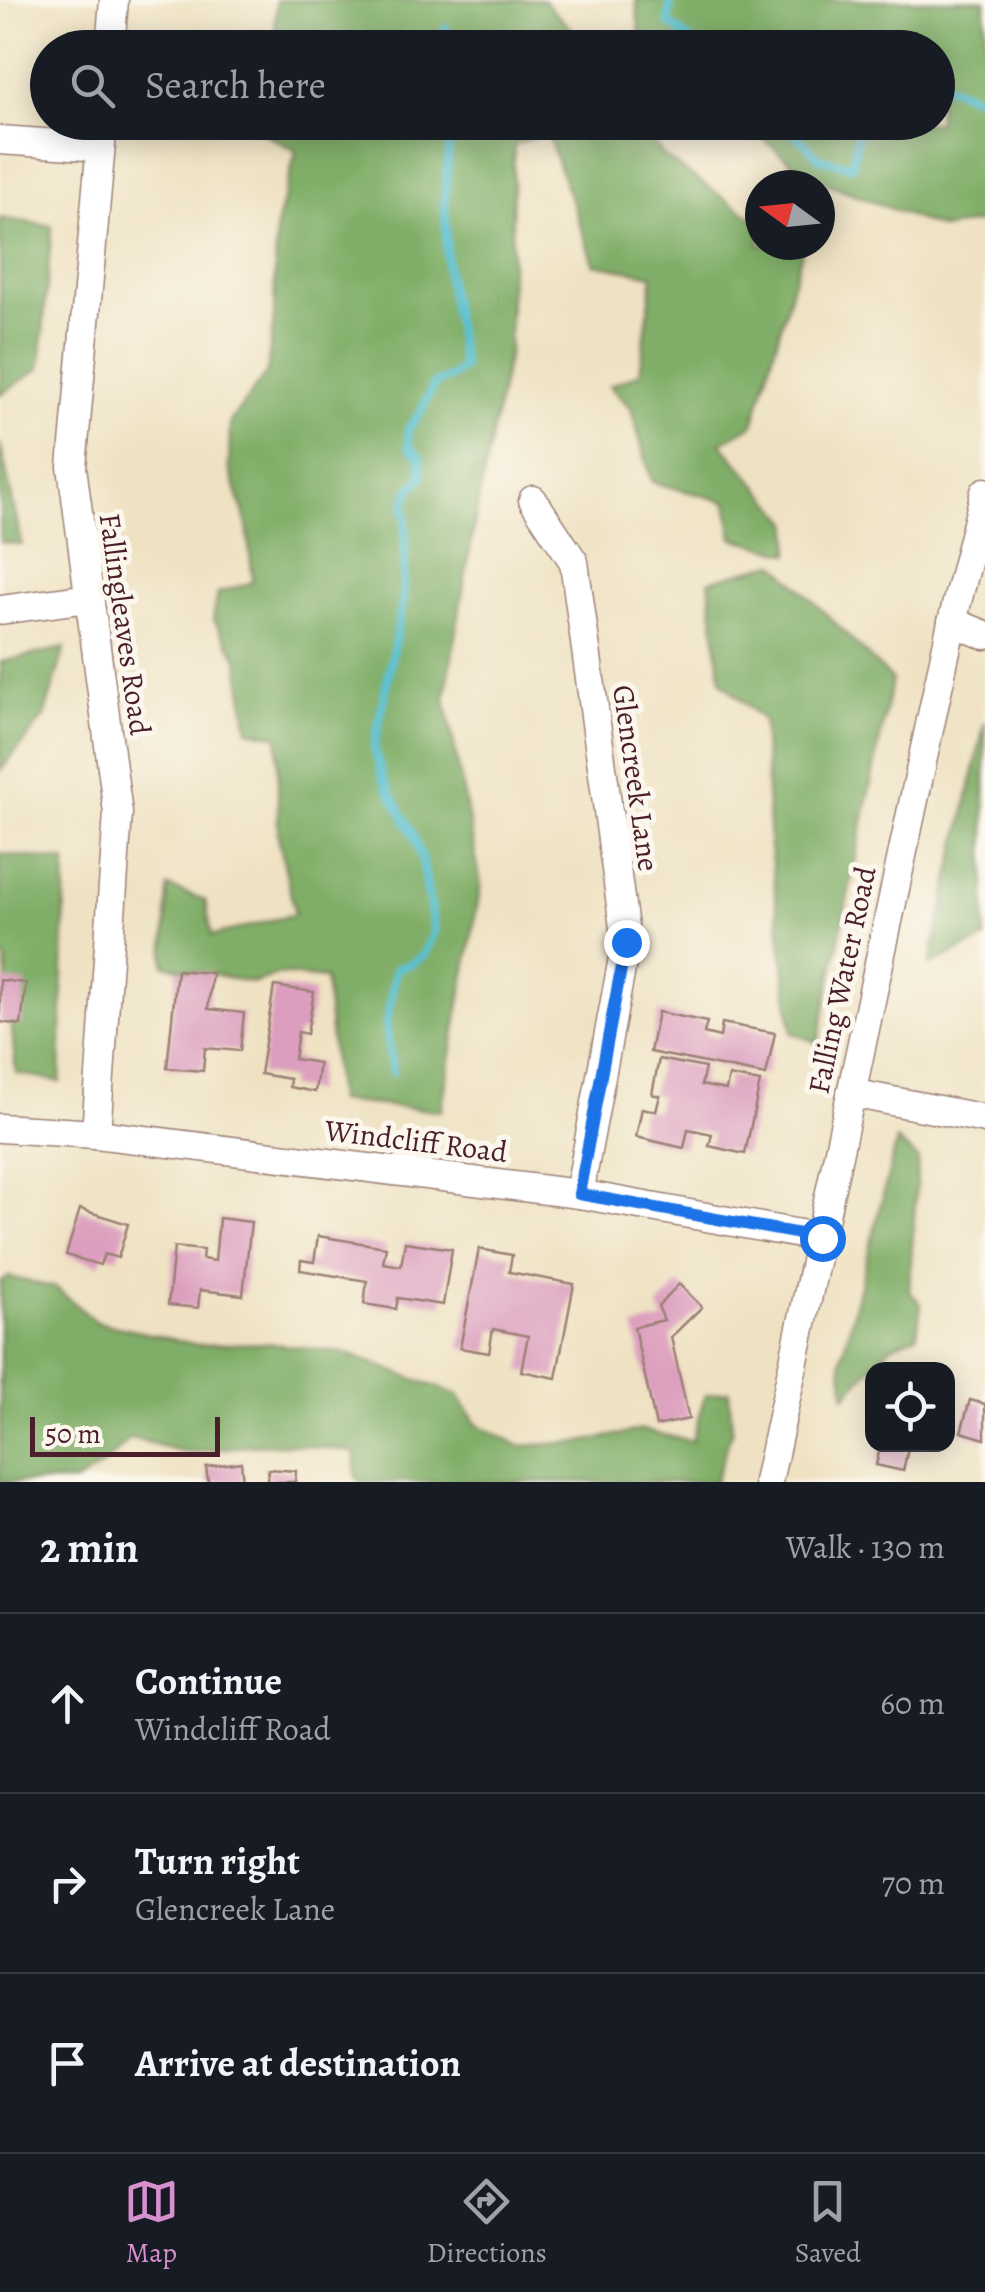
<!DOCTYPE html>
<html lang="en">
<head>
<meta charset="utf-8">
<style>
  :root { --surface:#171b24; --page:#20242c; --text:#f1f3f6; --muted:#9ea1a6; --line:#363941; --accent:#d690ce }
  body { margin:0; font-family:Alegreya,serif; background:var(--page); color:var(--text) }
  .controls { position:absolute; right:30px; bottom:30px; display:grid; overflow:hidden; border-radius:20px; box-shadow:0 5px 25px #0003 }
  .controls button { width:90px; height:90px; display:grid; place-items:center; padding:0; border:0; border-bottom:2px solid var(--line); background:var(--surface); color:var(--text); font:50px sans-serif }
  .compass { position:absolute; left:745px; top:170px; width:90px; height:90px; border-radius:50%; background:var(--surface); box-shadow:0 5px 25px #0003; rotate:285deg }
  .scale { position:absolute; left:30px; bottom:25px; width:190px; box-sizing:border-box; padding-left:10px; border:5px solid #4a1f2b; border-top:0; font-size:28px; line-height:35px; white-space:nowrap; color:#4a1f2b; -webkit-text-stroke:8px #fbf7ec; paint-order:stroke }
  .stop { position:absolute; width:30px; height:30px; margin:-22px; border:8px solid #1a73e8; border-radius:50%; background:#fff }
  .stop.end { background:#1a73e8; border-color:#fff; box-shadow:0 2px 10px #0008 }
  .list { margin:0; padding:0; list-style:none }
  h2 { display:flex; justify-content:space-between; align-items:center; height:130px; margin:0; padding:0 40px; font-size:42px }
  h2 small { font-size:32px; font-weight:400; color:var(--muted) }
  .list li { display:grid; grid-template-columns:65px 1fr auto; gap:30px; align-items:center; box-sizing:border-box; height:180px; padding:0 40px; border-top:2px solid var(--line) }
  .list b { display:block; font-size:38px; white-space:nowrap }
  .list p { margin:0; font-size:32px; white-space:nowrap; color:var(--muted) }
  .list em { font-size:32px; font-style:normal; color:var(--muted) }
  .icon { flex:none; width:55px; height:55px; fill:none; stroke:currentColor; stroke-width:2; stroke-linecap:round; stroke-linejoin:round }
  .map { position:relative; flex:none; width:985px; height:1482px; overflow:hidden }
  .search { position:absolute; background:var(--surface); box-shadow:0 5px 25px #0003; left:30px; right:30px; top:30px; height:110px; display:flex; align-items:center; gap:25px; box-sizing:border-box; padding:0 35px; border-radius:55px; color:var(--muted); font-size:38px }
  .sheet { height:670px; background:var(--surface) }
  nav { display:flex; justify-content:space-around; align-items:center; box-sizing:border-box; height:140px; border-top:2px solid var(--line); background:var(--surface); font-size:28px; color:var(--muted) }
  nav a { display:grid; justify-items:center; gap:5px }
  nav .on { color:var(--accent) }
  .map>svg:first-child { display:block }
  .forest { fill:#80ae67; stroke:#656649; stroke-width:2.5 }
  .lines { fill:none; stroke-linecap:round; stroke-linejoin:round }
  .stream { stroke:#57c1d3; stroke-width:8 }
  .building { fill:#dc9ebe }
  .minor-casing { stroke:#9c8076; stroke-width:31 }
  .minor { stroke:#fff; stroke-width:28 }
  .route { stroke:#1a73e8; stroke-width:12 }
  .labels { text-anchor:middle; stroke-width:10; stroke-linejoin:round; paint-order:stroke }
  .street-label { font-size:30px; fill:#4a1f2b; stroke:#fbf7ec }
</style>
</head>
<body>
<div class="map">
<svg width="985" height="1482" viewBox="0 0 985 1482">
  <rect width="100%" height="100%" fill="#fbf7ec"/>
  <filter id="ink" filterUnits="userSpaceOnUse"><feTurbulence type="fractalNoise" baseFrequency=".01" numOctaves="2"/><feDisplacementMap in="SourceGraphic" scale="20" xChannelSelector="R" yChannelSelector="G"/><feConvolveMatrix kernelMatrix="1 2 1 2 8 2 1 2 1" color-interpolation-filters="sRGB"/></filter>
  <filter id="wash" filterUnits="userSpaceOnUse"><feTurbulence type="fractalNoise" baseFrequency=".0048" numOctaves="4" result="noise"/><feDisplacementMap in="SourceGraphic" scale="40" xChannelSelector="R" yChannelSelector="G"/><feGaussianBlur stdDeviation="2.25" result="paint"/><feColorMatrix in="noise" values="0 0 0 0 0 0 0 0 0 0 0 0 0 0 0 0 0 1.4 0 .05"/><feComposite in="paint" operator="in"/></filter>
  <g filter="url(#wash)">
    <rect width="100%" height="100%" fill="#efe2c2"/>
    <g class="forest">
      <path d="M276,0H544C557,18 575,29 588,47H275Z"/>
      <polygon points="636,0 985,0 985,221 942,229 806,175 745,123 938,122 938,48 658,47 639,31"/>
      <polygon points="246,123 640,123 663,156 760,223 760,245 791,245 802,252 753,425 721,443 790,523 790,554 733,538 727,502 652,482 631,408 609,386 640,373 653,275 594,264 547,133 514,145 509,350 476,513 445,698 481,884 441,1111 337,1101 325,979 279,974 254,983 164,965 168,887 205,900 212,936 295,914 278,836 278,736 248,730 238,659 213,619 218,593 253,582 247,524 229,468 230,422 267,372 274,319 276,227 296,151"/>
      <polygon points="0,218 52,226 40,368 0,395"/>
      <polygon points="0,443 22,545 0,542"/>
      <polygon points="775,563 892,680 818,1043 792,1033 770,847 763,720 721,681 709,581"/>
      <polygon points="65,648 44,717 0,771 0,662"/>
      <polygon points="985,722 985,939 930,965"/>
      <polygon points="0,854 66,861 60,1082 16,1073 5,958 0,957"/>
      <polygon points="897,1140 918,1159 909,1291 921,1304 917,1335 891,1346 845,1396 841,1360"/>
      <polygon points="9,1277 56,1288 96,1322 198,1345 267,1343 345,1353 458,1395 476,1424 521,1446 582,1442 641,1430 692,1441 705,1395 729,1391 732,1430 715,1482 361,1482 356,1478 355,1452 292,1444 249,1445 188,1453 131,1438 100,1467 77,1482 0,1482 0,1281"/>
    </g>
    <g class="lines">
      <g class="stream">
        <polyline points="671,0 668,22 698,48"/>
        <polyline points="436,48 446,28"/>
        <polyline points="938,82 985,101"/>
        <polyline points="783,122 820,159 852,166 860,122"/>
        <polyline points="392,1072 386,1026 396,968 411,964 424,955 434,930 422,860 413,834 383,779 374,748 403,599 406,517 404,504 411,488 422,478 420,457 409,447 408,429 420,413 434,384 452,376 463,367 447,274 445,201 449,143 436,122"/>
      </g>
    </g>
    <g id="blocks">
      <g class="building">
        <polygon points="177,970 212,973 208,1009 244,1013 240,1051 205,1048 203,1071 167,1068"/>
        <polygon points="0,980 26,983 21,1025 0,1022"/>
        <polygon points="274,986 314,992 307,1034 298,1032 294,1059 319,1063 315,1092 289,1087 290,1079 260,1074"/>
        <polygon points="658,1012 707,1022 704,1033 720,1037 722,1023 775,1033 766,1075 650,1052"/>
        <polygon points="659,1059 705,1068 701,1085 726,1090 729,1076 760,1082 745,1154 709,1146 712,1134 688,1129 684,1148 636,1137 642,1108 656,1111 660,1096 652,1094"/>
        <polygon points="80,1209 128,1224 118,1258 104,1254 100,1265 66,1255"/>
        <polygon points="219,1218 251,1222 243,1295 200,1290 198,1308 168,1305 174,1247 203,1250 202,1259 215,1261"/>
        <polygon points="318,1236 386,1247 383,1263 401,1266 405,1242 452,1249 443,1305 398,1298 396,1309 364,1304 367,1281 300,1270 301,1260 314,1262"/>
        <polygon points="479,1249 512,1255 509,1272 574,1284 556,1378 521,1371 528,1336 493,1329 489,1353 460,1348"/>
        <polygon points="679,1284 702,1307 671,1337 689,1419 656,1426 634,1327 664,1320 658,1306"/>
        <polygon points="970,1400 985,1404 985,1439 961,1432"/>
        <polygon points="881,1444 909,1444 903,1471 876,1465"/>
        <polygon points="241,1462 243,1482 208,1482 206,1467"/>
        <polygon points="268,1469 296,1471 295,1482 267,1482"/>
      </g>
    </g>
  </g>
  <g filter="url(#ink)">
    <use href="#blocks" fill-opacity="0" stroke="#9c8076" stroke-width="2.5"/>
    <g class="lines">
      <g class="minor-casing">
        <g id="minor">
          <polyline points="110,48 114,0"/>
          <polyline points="0,140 100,147"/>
          <polyline points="533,500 574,562 626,942 579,1194"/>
          <polyline points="0,610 89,598"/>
          <polyline points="952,622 985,635"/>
          <polyline points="851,1093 985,1119"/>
          <polyline points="0,1128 96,1134 579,1194 822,1238"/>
          <polyline points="96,1134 118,813 72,467 103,122"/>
          <polyline points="768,1482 952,622 985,492"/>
        </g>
      </g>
      <use href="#minor" class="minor"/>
    </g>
  </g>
  <g class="lines" filter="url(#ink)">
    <polyline class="route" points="626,942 579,1194 822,1238"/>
  </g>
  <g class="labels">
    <g class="street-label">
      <text transform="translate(125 624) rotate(82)" y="10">Fallingleaves Road</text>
      <text transform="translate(636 778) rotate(82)" y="10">Glencreek Lane</text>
      <text transform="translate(842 980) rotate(-78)" y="10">Falling Water Road</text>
      <text transform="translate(416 1141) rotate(7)" y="10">Windcliff Road</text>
    </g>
  </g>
</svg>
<div class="controls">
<button><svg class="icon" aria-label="locate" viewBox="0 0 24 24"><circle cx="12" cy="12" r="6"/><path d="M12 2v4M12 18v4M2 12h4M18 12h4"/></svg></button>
</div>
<svg class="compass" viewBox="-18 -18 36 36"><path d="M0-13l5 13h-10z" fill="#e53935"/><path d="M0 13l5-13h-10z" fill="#9ea1a6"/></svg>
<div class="scale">50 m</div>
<div class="stop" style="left:822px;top:1238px"></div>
<div class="stop end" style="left:626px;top:942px"></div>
<div class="search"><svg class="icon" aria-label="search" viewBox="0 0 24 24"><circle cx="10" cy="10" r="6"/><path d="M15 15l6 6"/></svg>Search here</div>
</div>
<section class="sheet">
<h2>2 min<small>Walk · 130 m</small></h2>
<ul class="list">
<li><svg class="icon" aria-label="ahead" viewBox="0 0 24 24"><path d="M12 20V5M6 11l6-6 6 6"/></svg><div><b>Continue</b><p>Windcliff Road</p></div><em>60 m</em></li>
<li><svg class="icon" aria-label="right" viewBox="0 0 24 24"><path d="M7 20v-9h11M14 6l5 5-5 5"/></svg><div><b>Turn right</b><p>Glencreek Lane</p></div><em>70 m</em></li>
<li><svg class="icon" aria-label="arrive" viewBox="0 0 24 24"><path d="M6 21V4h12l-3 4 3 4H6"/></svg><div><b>Arrive at destination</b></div></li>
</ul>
</section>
<nav>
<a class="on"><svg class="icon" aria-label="map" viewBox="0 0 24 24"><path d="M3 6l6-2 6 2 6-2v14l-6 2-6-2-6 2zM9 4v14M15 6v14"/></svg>Map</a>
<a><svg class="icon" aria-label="directions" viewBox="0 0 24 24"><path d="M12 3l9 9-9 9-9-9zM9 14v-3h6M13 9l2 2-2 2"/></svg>Directions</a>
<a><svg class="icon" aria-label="saved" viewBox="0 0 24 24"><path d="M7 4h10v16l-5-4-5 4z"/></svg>Saved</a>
</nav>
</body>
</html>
